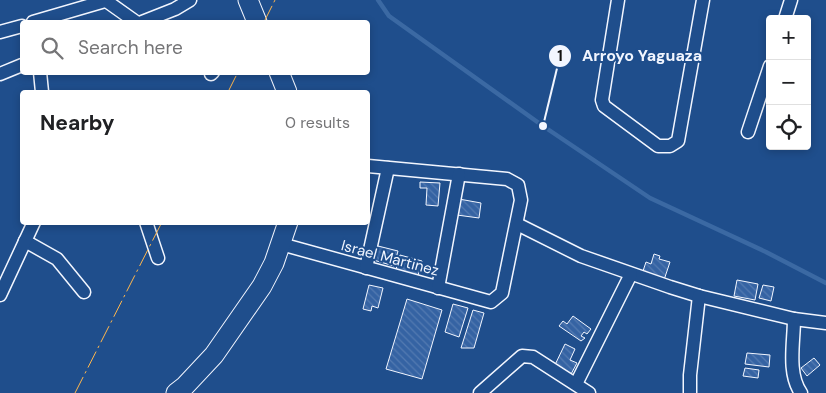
<!DOCTYPE html>
<html lang="en">
<head>
<meta charset="utf-8">
<style>
  :root { --surface:#fff; --page:#f6f6f6; --text:#202124; --muted:#757577; --line:#e0e0e0 }
  body { margin:0; font-family:"DM Sans",sans-serif; background:var(--page); color:var(--text) }
  .controls { position:absolute; right:15px; top:15px; display:grid; overflow:hidden; border-radius:5px; box-shadow:0 2px 8px #0003 }
  .controls button { width:45px; height:45px; display:grid; place-items:center; padding:0; border:0; border-bottom:1px solid var(--line); background:var(--surface); color:var(--text); font:25px sans-serif }
  .list { margin:0; padding:0; list-style:none }
  h2 { display:flex; justify-content:space-between; align-items:center; height:65px; margin:0; padding:0 20px; font-size:21px }
  h2 small { font-size:16px; font-weight:400; color:var(--muted) }
  .icon { flex:none; width:28px; height:28px; fill:none; stroke:currentColor; stroke-width:2; stroke-linecap:round; stroke-linejoin:round }
  .map { position:relative; flex:none; width:826px; height:393px; overflow:hidden }
  .search { position:absolute; background:var(--surface); box-shadow:0 2px 8px #0003; left:20px; top:20px; width:350px; height:55px; display:flex; align-items:center; gap:12px; box-sizing:border-box; padding:0 18px; border-radius:5px; color:var(--muted); font-size:19px }
  .panel { position:absolute; background:var(--surface); box-shadow:0 2px 8px #0003; left:20px; top:90px; width:350px; height:135px; border-radius:5px }
  .map>svg:first-child { display:block }
  .lines { fill:none; stroke-linecap:round; stroke-linejoin:round }
  .stream { stroke:#3b69a3; stroke-width:4.5 }
  .building { fill:url(#building-back-hatch); stroke:#f2f6ff }
  .street-casing { stroke:#f2f6ff; stroke-width:15 }
  .secondary-casing { stroke:#f2f6ff; stroke-width:21 }
  .street { stroke:#1f4e8c; stroke-width:12 }
  .secondary { stroke:#1f4e8c; stroke-width:19 }
  .power { stroke:#ffb74d; stroke-width:1; stroke-dasharray:18 4 2.5 4; stroke-linecap:butt }
  .labels { text-anchor:middle; stroke-width:4; stroke-linejoin:round; paint-order:stroke }
  .street-label { font-size:15px; fill:#f2f6ff; stroke:#1f4e8c }
  .leader { fill:none; stroke:#f2f6ff; stroke-width:2 }
  .callout-dot { fill:#f2f6ff; stroke:#1f4e8c; stroke-width:2 }
  .mark-label { font-size:15px; text-anchor:middle; font-weight:bold; fill:#111 }
  .callout-label { font-size:16px; text-anchor:middle; font-weight:bold; fill:#f2f6ff; stroke:#1f4e8c; stroke-width:4; stroke-linejoin:round; paint-order:stroke }
</style>
</head>
<body>
<div class="map">
<svg width="826" height="393" viewBox="0 0 826 393">
  <defs>
    <pattern id="building-back-hatch" width="6" height="6" patternUnits="userSpaceOnUse" patternTransform="scale(1.25)"><rect width="6" height="6" fill="#3563a3"/><path d="M-1 5l2 2M0 0l6 6M5-1l2 2" fill="none" stroke="#537ab1"/></pattern>
  </defs>
  <rect width="100%" height="100%" fill="#1f4e8c"/>
  <g class="lines">
    <polyline class="stream" points="378,0 389,16 543,126 650,198 766,252 826,283"/>
  </g>
  <g class="building">
    <polygon points="420,182 440,183 438,206 426,205 427,188 420,188"/>
    <polygon points="459,199 481,203 479,218 457,215"/>
    <polygon points="374,245 398,251 394,266 370,259"/>
    <polygon points="654,254 660,256 659,259 670,262 664,280 642,274 646,262 651,264"/>
    <polygon points="400,255 422,261 417,279 395,273"/>
    <polygon points="737,280 758,284 755,300 734,296"/>
    <polygon points="369,285 383,288 378,308 372,306 371,311 363,309"/>
    <polygon points="763,285 774,287 771,301 759,298"/>
    <polygon points="407,299 442,310 422,379 386,369"/>
    <polygon points="453,304 468,308 459,337 445,332"/>
    <polygon points="473,310 484,313 474,348 461,348"/>
    <polygon points="573,316 591,329 587,334 584,332 581,336 585,338 581,341 559,326 563,321 567,324"/>
    <polygon points="565,344 575,349 570,360 577,363 570,376 553,369"/>
    <polygon points="747,353 770,355 769,367 745,364"/>
    <polygon points="814,358 820,365 807,376 801,368"/>
    <polygon points="745,368 759,370 758,378 743,376"/>
  </g>
  <g class="lines">
    <g class="street-casing">
      <g id="street">
        <polyline points="105,0 136,22"/>
        <polyline points="618,0 602,100 604,106 658,146 670,146 678,141 703,0"/>
        <polyline points="785,19 791,0"/>
        <polyline points="33,22 105,1"/>
        <polyline points="142,22 175,9 190,0"/>
        <polyline points="0,32 22,26"/>
        <polyline points="40,72 42,92"/>
        <polyline points="0,74 22,65"/>
        <polyline points="211,74 213,72"/>
        <polyline points="748,132 770,66"/>
        <polyline points="146,222 158,258"/>
        <polyline points="517,224 581,256 670,287 699,296 794,319 826,323"/>
        <polyline points="25,241 57,259 84,292"/>
        <polyline points="281,244 491,302 502,293 521,200 518,185 507,179 368,166"/>
        <polyline points="366,268 388,168"/>
        <polyline points="438,288 459,174"/>
        <polyline points="0,295 34,222"/>
        <path d="M794,319C794,342 787,373 801,393"/>
        <polyline points="576,384 631,274"/>
        <polyline points="480,393 522,356 533,357 589,393"/>
        <polyline points="690,393 690,375 699,296"/>
      </g>
    </g>
    <g class="secondary-casing">
      <g id="secondary">
        <polyline points="248,0 257,22"/>
        <polyline points="279,72 287,92"/>
        <polyline points="176,393 185,386 214,355 262,286 274,263 288,222"/>
      </g>
    </g>
    <use href="#street" class="street"/>
    <use href="#secondary" class="secondary"/>
    <g class="power">
      <polyline points="264,22 275,0"/>
      <polyline points="228,92 238,72"/>
      <polyline points="75,393 162,222"/>
    </g>
  </g>
  <g class="labels">
    <g class="street-label">
      <text transform="translate(390 258) rotate(15)" y="5">Israel Martinez</text>
    </g>
  </g>
  <path class="leader" d="M543 126L560 56"/>
  <g class="callout-dot">
    <circle cx="543" cy="126" r="5"/>
    <circle cx="560" cy="56" r="12"/>
  </g>
  <g class="mark-label">
    <text x="560" y="61">1</text>
  </g>
  <g class="callout-label">
    <text x="642" y="61">Arroyo Yaguaza</text>
  </g>
</svg>
<div class="controls">
<button>+</button>
<button>−</button>
<button><svg class="icon" aria-label="locate" viewBox="0 0 24 24"><circle cx="12" cy="12" r="6"/><path d="M12 2v4M12 18v4M2 12h4M18 12h4"/></svg></button>
</div>
<div class="search"><svg class="icon" aria-label="search" viewBox="0 0 24 24"><circle cx="10" cy="10" r="6"/><path d="M15 15l6 6"/></svg>Search here</div>
<section class="panel">
<h2>Nearby<small>0 results</small></h2>
<ul class="list">
</ul>
</section>
</div>
</body>
</html>
